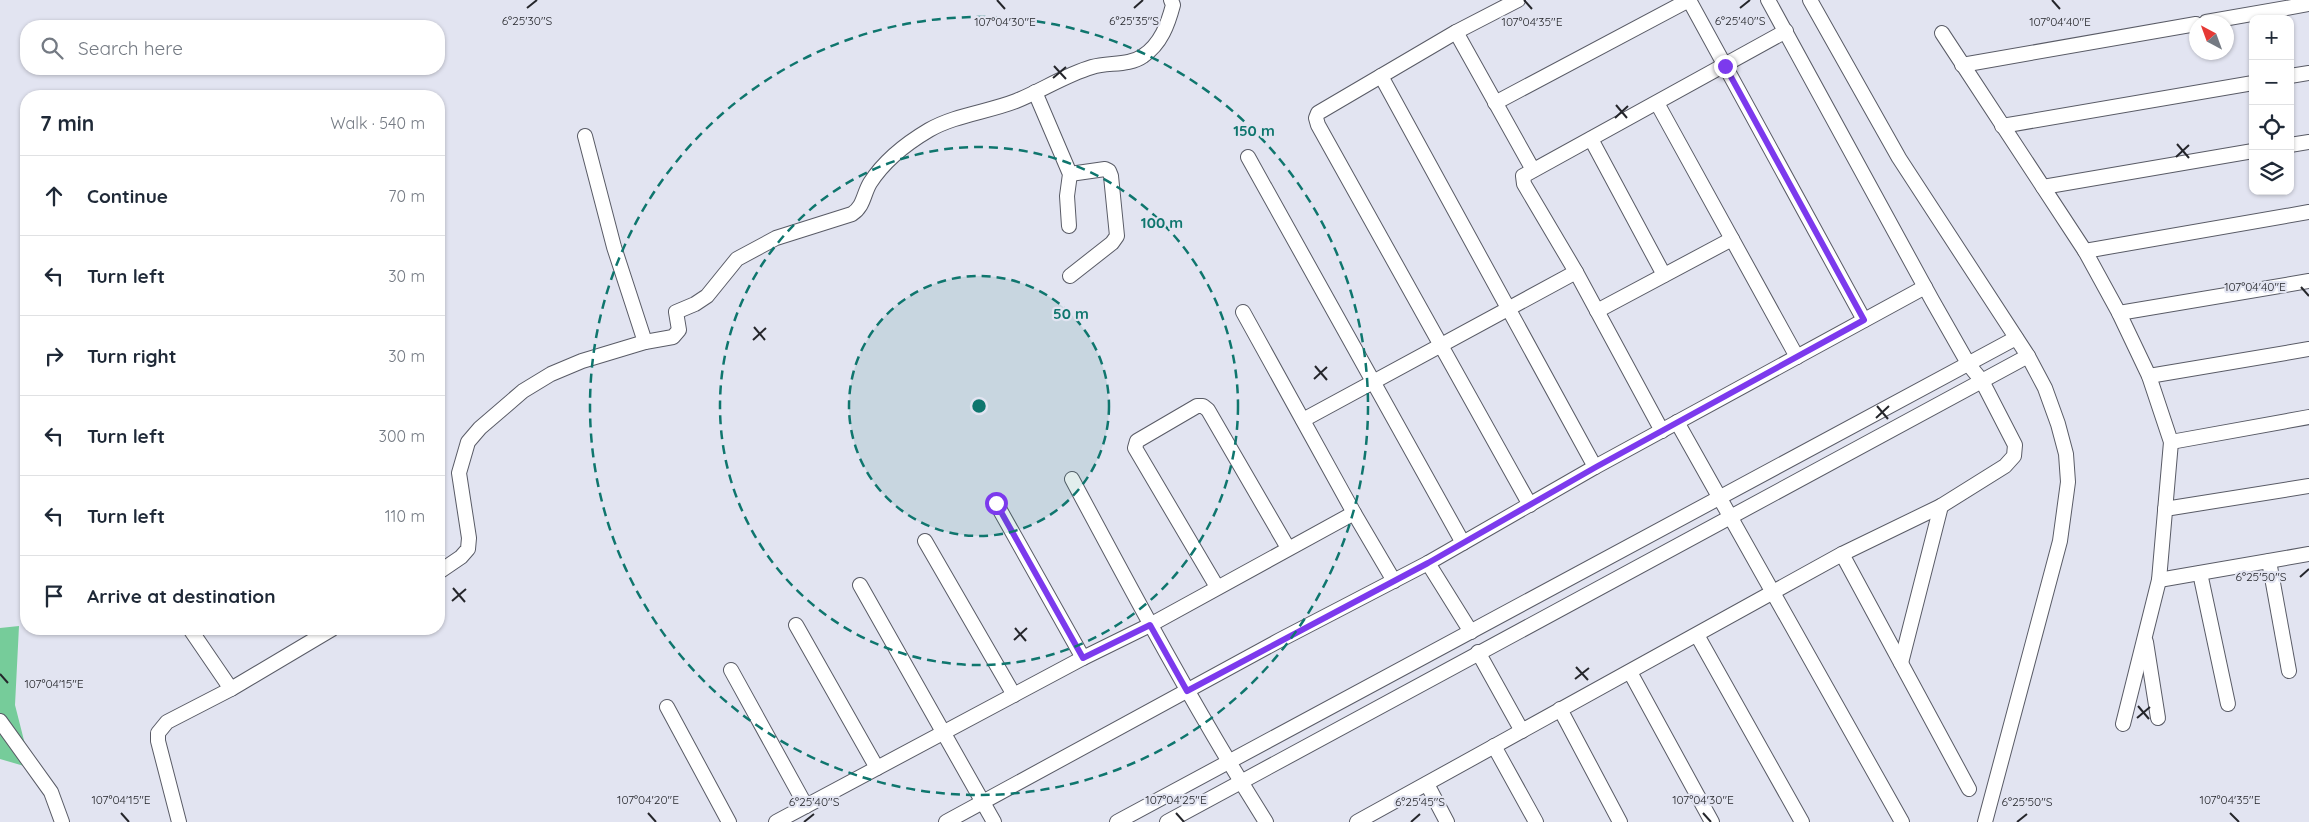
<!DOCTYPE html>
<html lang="en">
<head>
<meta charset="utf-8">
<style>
  :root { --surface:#fff; --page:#f6f6f7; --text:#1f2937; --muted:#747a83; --line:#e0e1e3 }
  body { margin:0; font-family:Quicksand,sans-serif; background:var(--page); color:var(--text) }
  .controls { position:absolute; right:15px; top:15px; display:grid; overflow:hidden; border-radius:10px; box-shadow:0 1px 4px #0004 }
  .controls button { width:45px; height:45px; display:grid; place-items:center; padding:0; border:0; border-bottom:1px solid var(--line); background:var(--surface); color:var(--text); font:25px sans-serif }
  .compass { position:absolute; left:2189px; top:15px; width:45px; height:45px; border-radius:50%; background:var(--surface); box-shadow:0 1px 4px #0004; rotate:319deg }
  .stop { position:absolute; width:15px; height:15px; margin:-11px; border:4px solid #7c3aed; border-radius:50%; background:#fff }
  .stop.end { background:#7c3aed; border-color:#fff; box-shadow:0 1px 5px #0008 }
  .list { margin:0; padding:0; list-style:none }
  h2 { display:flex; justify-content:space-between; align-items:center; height:65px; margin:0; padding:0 20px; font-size:21px }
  h2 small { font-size:16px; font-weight:400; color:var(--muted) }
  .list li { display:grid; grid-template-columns:32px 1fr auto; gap:15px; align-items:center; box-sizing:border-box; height:80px; padding:0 20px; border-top:1px solid var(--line) }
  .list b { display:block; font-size:19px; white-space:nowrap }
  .list em { font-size:16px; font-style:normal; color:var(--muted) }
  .icon { flex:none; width:28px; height:28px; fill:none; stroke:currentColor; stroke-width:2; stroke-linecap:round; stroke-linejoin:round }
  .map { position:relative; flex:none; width:2309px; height:822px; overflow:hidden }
  .search { position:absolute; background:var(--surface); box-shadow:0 1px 4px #0004; left:20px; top:20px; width:425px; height:55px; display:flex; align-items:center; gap:12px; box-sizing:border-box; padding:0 18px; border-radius:20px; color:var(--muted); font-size:19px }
  .panel { position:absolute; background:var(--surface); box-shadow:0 1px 4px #0004; left:20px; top:90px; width:425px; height:545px; border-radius:20px }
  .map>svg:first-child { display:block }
  .green { fill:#76cc9a }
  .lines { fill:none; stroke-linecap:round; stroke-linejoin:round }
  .street-casing { stroke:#595b66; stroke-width:16 }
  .street { stroke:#fff; stroke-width:14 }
  .route { stroke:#7c3aed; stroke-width:6 }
  .ticks { fill:none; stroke:#25262b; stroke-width:2 }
  .ring { fill:none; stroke:#0f766e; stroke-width:2.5; stroke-dasharray:9 6 }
  .ticks-label { font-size:12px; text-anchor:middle; fill:#25262b; stroke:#e2e4f1; stroke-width:4.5; stroke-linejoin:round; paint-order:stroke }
  .centre { fill:#0f766e; stroke:#e2e4f1; stroke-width:2.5 }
  .ring-label { font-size:15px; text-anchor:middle; font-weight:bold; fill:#0f766e; stroke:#e2e4f1; stroke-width:4.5; stroke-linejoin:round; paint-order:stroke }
</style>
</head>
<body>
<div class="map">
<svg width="2309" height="822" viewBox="0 0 2309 822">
  <rect width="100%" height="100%" fill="#e2e4f1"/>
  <polygon class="green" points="19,626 15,705 31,768 0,759 0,628"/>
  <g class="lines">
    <g class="street-casing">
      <g id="street">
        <polyline points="1518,0 1456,32 1318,113 1316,118 1318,125 1530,505"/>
        <polyline points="1689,0 1864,320"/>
        <polyline points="1810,0 1899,158 2028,356 2045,388 2058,424 2066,454 2068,482 2060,541 1985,822"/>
        <polyline points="2206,22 2309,4"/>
        <polyline points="1456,32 1533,170"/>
        <polyline points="1942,33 2085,251 2119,313 2149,376 2171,442 2159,580 2123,724"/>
        <polyline points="1962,65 2196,24"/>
        <polyline points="1381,76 1595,467"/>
        <polyline points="2290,76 2309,73"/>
        <polyline points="1035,92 1070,174 1067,196 1069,226"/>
        <polyline points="1495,103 1689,0"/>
        <polyline points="1657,103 1797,357"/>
        <polyline points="2002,126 2253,83"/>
        <polyline points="585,136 614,247 645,342"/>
        <polyline points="1591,139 1664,275"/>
        <polyline points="2290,145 2309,142"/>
        <polyline points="1248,157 1463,543"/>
        <polyline points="1070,174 1105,169 1109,171 1111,176 1117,236 1112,243 1070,276"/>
        <polyline points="2043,187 2253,151"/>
        <polyline points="2085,251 2309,212"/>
        <polyline points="1597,311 1732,239"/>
        <polyline points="1243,312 1354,513 1394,581"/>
        <polyline points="2119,313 2309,281"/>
        <polyline points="2149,376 2309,349"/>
        <polyline points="1303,420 1576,272"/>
        <polyline points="1677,422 1902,822"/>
        <polyline points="1662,431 1576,272 1524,184 1523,176 1786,31"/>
        <polyline points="2171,442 2309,417"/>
        <path d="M1072,479C1134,595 1196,711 1266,822"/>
        <polyline points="996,503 1083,658"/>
        <polyline points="2165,509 2309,486"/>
        <polyline points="925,541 1014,695"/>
        <polyline points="1842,554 1969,789"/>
        <polyline points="2269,561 2289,671"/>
        <polyline points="1428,563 1471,632"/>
        <path d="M439,572L461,557L468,549L469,538L459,473L468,442L480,428L523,391L551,374L582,361L645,342L673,337L679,330L676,312L695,304L707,296L737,259L776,238L852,214C864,206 863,195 870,183C884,161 907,143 929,130C955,115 988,112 1016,101C1041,91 1065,75 1092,67C1108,62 1129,66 1143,56C1161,44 1168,24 1173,5L1171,0"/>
        <polyline points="2200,573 2228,704"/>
        <polyline points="2159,580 2309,554"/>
        <polyline points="860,585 994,822"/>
        <polyline points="1217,587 1135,448 1137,441 1197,406 1203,406 1208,410 1288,548"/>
        <polyline points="796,625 877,768"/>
        <polyline points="190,629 231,689"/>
        <polyline points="1697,635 1802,822"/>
        <polyline points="2146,642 2158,718"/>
        <polyline points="1478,652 1522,731"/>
        <polyline points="1901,663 1941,506"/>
        <polyline points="731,670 806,806"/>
        <polyline points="1630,672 1712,822"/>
        <polyline points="667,707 729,822"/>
        <polyline points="1560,709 1620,822"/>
        <polyline points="0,721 51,792 62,822"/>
        <polyline points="1494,746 1536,822"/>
        <polyline points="1427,784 1447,822"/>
        <polyline points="179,822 158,741 158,733 167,722 231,689 332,629"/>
        <polyline points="776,822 1083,658 1150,625 1354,513"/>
        <polyline points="946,822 1280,640 1428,563 1595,467 1925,287"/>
        <polyline points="1117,822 2016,338"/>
        <polyline points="1167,822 2028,356"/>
        <polyline points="1357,822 1842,554 1941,506 2005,466 2014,456 2015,445 1982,381 1969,365 1932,300 1768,0"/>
      </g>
    </g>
    <use href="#street" class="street"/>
  </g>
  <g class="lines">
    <polyline class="route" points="996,503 1083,658 1150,625 1187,691 1428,563 1596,467 1864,320 1725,66"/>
  </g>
  <path class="ticks" d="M997,0L1005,9M1524,0L1532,9M2052,0L2060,9M527,8L537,0M1134,8L1143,0M1740,8L1750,0M1054,66L1066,79M1053,78L1066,67M1616,105L1627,118M1615,118L1628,106M2177,144L2189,158M2176,157L2189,145M2301,287L2309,296M754,327L765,340M753,340L766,328M1315,366L1327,380M1314,379L1327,367M1877,406L1888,419M1876,418L1889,406M2300,577L2309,569M453,588L465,602M452,601L466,589M1015,628L1026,641M1014,640L1027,628M1576,667L1588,680M0,674L8,683M1575,679L1589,668M2138,706L2149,719M2137,718L2150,707M121,813L129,822M648,813L656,822M1176,813L1184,822M1703,813L1711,822M2230,813L2239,822M804,822L814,814M1411,822L1420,814M2017,822L2027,814"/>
  <circle cx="979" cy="406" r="130" fill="#0f766e" fill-opacity=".12"/>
  <g class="ring">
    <circle cx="979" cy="406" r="130"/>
    <circle cx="979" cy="406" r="259"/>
    <circle cx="979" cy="406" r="389"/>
  </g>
  <g class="ticks-label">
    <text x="527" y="25">6°25'30"S</text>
    <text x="1134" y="25">6°25'35"S</text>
    <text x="1740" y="25">6°25'40"S</text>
    <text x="1005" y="26">107°04'30"E</text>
    <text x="1532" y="26">107°04'35"E</text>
    <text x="2060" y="26">107°04'40"E</text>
    <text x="2255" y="291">107°04'40"E</text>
    <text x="2261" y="581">6°25'50"S</text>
    <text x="54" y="688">107°04'15"E</text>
    <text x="121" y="804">107°04'15"E</text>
    <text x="648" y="804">107°04'20"E</text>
    <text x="1176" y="804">107°04'25"E</text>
    <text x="1703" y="804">107°04'30"E</text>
    <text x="2230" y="804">107°04'35"E</text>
    <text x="814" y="806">6°25'40"S</text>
    <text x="1420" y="806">6°25'45"S</text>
    <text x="2027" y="806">6°25'50"S</text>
  </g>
  <circle cx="979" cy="406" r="8" class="centre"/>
  <g class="ring-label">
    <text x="1254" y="136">150 m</text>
    <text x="1162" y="228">100 m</text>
    <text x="1071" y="319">50 m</text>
  </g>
</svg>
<div class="controls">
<button>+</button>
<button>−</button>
<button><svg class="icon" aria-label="locate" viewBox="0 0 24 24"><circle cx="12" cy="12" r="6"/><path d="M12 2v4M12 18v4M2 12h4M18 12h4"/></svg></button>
<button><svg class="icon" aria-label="layers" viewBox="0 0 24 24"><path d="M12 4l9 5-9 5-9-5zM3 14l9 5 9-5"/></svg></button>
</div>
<svg class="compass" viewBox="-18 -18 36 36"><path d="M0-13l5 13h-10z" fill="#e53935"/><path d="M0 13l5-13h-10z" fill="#747a83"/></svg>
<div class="stop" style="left:996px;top:503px"></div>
<div class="stop end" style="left:1725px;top:66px"></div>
<div class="search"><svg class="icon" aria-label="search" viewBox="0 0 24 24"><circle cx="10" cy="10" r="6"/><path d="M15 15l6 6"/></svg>Search here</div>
<section class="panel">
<h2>7 min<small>Walk · 540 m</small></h2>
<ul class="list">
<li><svg class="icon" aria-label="ahead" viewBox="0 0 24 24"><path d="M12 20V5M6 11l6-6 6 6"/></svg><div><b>Continue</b></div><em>70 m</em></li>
<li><svg class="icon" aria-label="left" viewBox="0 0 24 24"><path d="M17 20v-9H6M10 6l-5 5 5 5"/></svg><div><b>Turn left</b></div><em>30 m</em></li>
<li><svg class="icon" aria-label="right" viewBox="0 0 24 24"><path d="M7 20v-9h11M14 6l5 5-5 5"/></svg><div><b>Turn right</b></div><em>30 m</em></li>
<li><svg class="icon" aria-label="left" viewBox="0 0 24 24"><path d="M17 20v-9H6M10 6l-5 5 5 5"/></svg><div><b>Turn left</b></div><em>300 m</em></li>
<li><svg class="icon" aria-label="left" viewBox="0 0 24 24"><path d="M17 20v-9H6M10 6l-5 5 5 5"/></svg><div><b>Turn left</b></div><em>110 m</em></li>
<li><svg class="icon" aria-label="arrive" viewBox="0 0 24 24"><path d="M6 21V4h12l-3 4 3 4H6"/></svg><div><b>Arrive at destination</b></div></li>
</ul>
</section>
</div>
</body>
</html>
